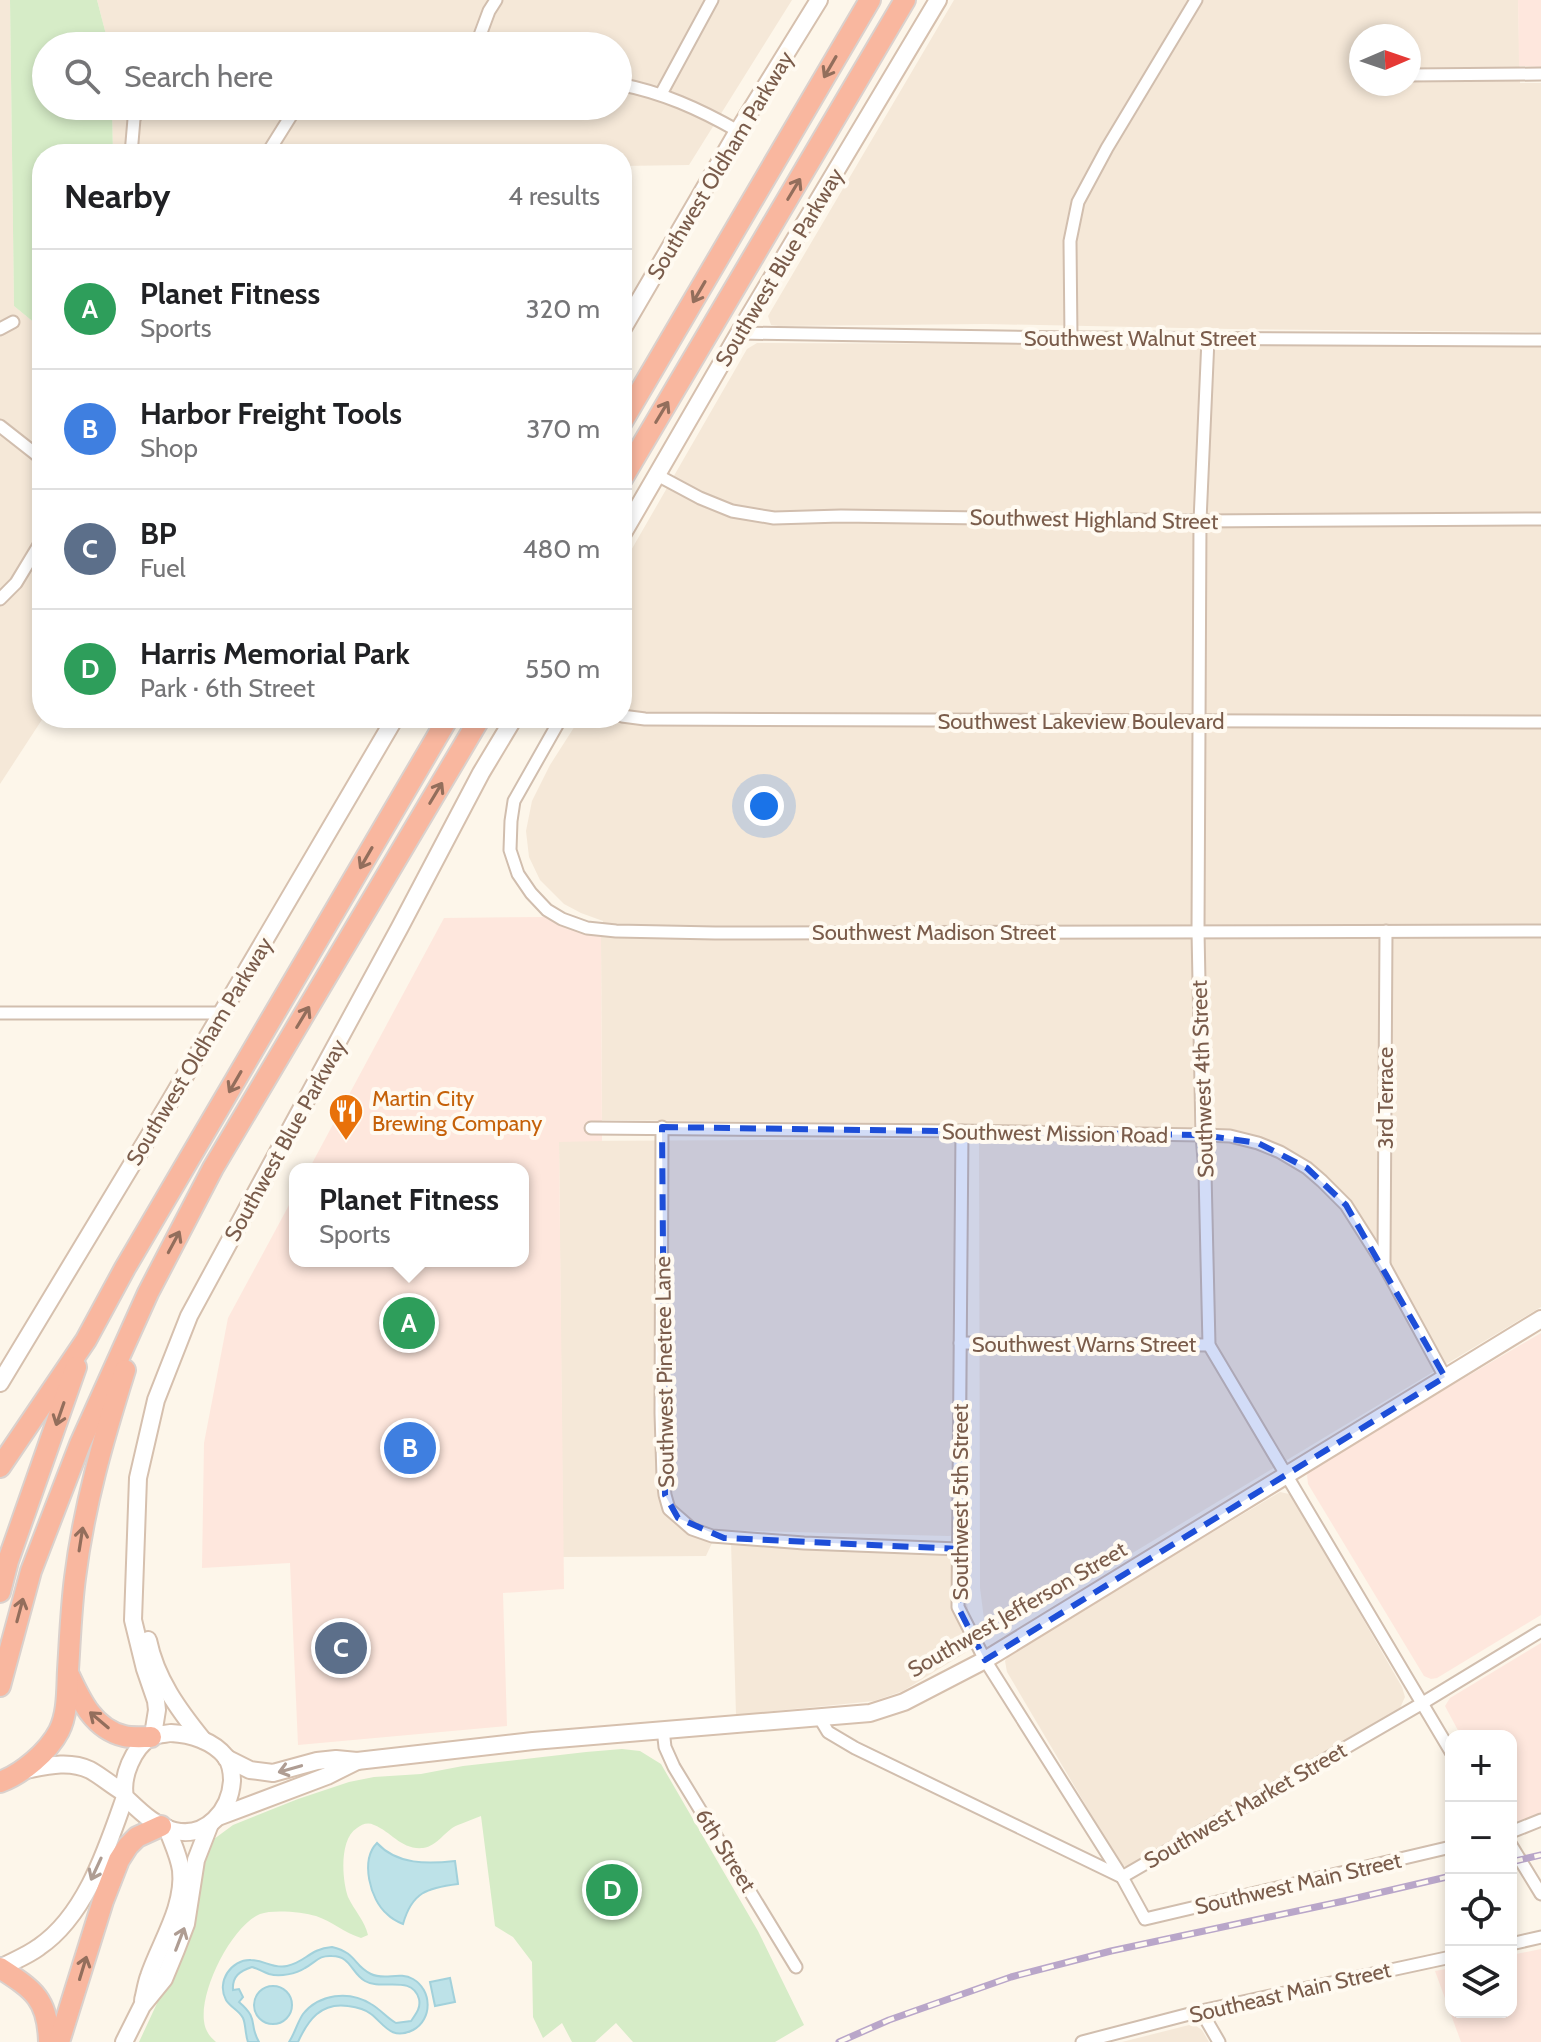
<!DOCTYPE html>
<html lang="en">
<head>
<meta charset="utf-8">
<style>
  :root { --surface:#fff; --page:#f6f6f6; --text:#202124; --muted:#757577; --line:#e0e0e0; --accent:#b45309 }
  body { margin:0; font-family:Cabin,sans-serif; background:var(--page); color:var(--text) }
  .controls { position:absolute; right:24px; bottom:24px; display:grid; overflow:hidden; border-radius:16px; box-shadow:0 4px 12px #0003 }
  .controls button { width:72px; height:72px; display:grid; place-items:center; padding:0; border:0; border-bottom:2px solid var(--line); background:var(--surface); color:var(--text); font:40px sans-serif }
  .compass { position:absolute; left:1349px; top:24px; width:72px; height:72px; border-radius:50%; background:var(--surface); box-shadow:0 4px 12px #0003; rotate:88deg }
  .you { position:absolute; left:764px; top:806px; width:28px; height:28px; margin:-20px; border:6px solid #fff; border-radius:50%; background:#1a73e8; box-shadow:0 0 0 12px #1a73e833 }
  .badge { display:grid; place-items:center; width:52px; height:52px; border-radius:50%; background:var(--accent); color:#fff; font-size:26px; font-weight:700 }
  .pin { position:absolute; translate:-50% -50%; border:4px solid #fff; box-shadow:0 2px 8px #0006 }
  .popup { position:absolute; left:289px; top:1163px; width:240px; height:104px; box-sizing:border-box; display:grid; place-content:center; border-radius:16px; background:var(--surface); filter:drop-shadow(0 2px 6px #0005); font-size:26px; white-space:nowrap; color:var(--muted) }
  .popup b { font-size:30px; color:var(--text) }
  .popup::after { content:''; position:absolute; left:50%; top:100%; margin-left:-16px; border:16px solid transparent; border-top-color:var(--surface) }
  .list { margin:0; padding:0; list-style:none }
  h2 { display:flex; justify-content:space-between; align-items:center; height:104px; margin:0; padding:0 32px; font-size:34px }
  h2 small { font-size:26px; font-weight:400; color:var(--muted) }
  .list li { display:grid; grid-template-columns:52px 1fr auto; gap:24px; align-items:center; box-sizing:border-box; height:120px; padding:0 32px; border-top:2px solid var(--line) }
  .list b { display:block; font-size:30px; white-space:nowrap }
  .list p { margin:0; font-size:26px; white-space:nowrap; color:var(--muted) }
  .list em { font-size:26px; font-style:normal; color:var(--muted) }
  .icon { flex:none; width:44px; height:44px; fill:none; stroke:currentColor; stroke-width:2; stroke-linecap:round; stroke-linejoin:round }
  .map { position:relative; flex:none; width:1541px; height:2042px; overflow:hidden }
  .search { position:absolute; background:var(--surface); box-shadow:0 4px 12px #0003; left:32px; top:32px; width:600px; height:88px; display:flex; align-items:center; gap:20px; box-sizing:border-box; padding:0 28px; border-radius:44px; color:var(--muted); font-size:30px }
  .panel { position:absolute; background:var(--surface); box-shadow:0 4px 12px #0003; left:32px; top:144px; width:600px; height:584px; border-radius:32px }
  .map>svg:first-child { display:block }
  .residential { fill:#f5e8d8; fill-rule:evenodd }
  .commercial { fill:#fee7dd }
  .green { fill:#d6ecc7 }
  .water { fill:#bde2e8; stroke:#a2d1db; stroke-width:2 }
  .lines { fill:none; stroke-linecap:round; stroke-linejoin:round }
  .street-casing { stroke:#d1beae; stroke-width:15 }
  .secondary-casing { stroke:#d6c0ae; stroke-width:20 }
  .highway-casing { stroke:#dad1cd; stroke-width:24 }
  .street { stroke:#fff; stroke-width:11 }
  .secondary { stroke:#fff; stroke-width:16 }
  .highway { stroke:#f9b79f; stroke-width:20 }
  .rail-casing { stroke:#b9a6c9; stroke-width:7 }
  .rail { stroke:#fffaf1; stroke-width:4; stroke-dasharray:12; stroke-linecap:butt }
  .oneway { stroke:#936e5c }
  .oneway2 { stroke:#af9d93 }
  .marked { fill:#1d4ed8; fill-opacity:0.2; stroke:#1d4ed8; stroke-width:6; stroke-dasharray:16 10; stroke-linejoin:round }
  .labels { text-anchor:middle; stroke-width:8; stroke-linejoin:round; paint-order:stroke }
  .street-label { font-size:22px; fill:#7a5c4b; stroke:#fffaf1 }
  .food-label { font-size:22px; fill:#c56008; stroke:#fffaf1; text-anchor:start }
</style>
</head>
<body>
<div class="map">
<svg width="1541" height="2042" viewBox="0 0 1541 2042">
  <rect width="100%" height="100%" fill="#fdf6ea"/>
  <g class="residential">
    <polygon points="0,0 10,0 14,306 42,329 43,718 0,784"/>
    <polygon points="97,0 792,0 689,165 622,166 622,154 113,154 112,106 618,106 618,46 109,46"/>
    <path d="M954,0H1518L1520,83H1541V332L1231,329L986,324L778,326L771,325L768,316ZM1361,36H1409V84H1361Z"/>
    <polygon points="757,343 1541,346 1541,1307 1003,1631 991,1629 984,1619 980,1588 979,1124 602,1120 601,937 603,921 581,913 564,904 540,880 529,857 526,831 532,801 550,765 580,718 622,718 622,566 747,349"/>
    <polygon points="953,1139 963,1143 967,1152 968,1520 966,1530 960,1535 948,1536 718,1530 706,1556 563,1557 559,1141"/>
    <polygon points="1280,1492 1289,1494 1296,1502 1402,1687 1405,1697 1400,1708 1142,1865 1130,1867 1121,1865 1007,1672 1005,1661 1010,1653"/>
    <polygon points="731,1542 960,1552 964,1561 965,1587 973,1648 903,1691 874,1701 736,1715"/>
    <polygon points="1193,2024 1202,2030 1209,2042 1122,2042"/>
  </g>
  <g class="commercial">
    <polygon points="1518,0 1541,0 1541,67 1519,66"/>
    <polygon points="546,917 564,927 601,937 602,1141 559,1142 564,1589 503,1593 507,1726 298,1745 290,1563 202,1568 204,1443 228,1318 295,1194 295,1261 523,1261 523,1169 309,1169 444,918"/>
    <polygon points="1541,1333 1541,1615 1437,1678 1431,1679 1424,1676 1308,1484 1307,1475 1311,1468"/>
    <polygon points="1541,1643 1541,1814 1524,1821 1515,1821 1511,1818 1511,1736 1461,1736 1445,1706 1450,1698"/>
    <polygon points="1541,1949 1541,2042 1461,2042 1435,1971 1451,1968 1451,2012 1511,2012 1511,1955"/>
  </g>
  <g class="green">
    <polygon points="10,0 97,0 109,46 46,46 46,106 112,106 113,154 42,154 42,329 14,306"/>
    <path d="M622,1749L640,1751L661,1764L758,1931L804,2025L775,2042H633L616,2023L595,2042H572L562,2023L543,2038L533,2017L532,1962L513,1937L495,1926L481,1816C473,1819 466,1822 458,1825C445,1830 438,1846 423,1848C401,1850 392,1832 374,1825C368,1822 362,1824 357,1828C339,1839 342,1880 348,1897C354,1910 365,1921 368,1935L361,1938C345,1933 331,1921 316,1916C303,1912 273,1909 260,1914C231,1927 200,1990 204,2021C205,2030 209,2036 216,2042H139L193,1926L204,1853L214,1839L233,1825L298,1799L349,1782L374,1777L421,1774L463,1766L586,1752Z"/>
  </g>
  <g class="water">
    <path d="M377,1843C397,1865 428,1864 455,1861L458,1884C427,1888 412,1892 403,1924C398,1922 391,1918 387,1914C370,1900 360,1860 377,1843Z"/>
    <path d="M332,1947C357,1953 353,1965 371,1974C385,1981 399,1971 413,1979C432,1990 433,2019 413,2030C391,2041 384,2024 371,2014C365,2009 356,2007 348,2006C321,2002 308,2020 298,2042H289C295,2033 297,2023 303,2014C319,1994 349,1990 371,2004C380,2009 387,2018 396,2023L411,2021C416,2014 421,2008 419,1999C412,1974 381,1991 365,1981C351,1973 351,1956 332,1956C319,1955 316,1962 305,1968C296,1974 280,1977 269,1974C263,1972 259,1969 252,1967C240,1971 232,1976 233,1990L239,1989L243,1997L239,2002C260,2020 248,2023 259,2042H248C245,2034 246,2025 243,2018C239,2010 230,2007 226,2000C216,1982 231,1959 251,1960C264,1960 273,1969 287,1966C306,1962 309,1949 332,1947Z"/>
    <polygon points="450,1978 455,2002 435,2006 430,1982"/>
    <circle cx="273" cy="2005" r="19"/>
  </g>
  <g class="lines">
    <g class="street-casing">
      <g id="street">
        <polyline points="476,46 489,11 496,0"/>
        <polyline points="1409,75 1541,74"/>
        <path d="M618,84C662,92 699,109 738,131"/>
        <polyline points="661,94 712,0"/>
        <polyline points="131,154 134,119 141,106"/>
        <polyline points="267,154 297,106"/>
        <polyline points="0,329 13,322"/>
        <polyline points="739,333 1071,338 1541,340"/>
        <polyline points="1071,338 1070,241 1078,202 1107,148 1196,0"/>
        <polyline points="1208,339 1200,521 1198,931 1202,1135 1205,1173 1209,1345 1451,1752"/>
        <polyline points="0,426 42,459"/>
        <polyline points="657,475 700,498 732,511 774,518 841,516 1200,521 1541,519"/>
        <polyline points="0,599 16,583 42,540"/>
        <polyline points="622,716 645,719 1541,722"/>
        <polyline points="561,718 514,801 511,821 510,850 518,874 531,893 547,910 562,919 587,928 616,931 715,933 1541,931"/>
        <polyline points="0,1013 221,1013"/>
        <polyline points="662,1127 661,1413 663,1477 665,1495 669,1509 692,1529 712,1536 804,1543 959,1549"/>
        <polyline points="591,1128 962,1131 1202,1135 1230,1136 1258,1143 1280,1152 1307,1168 1322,1181 1346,1205 1384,1265 1445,1377"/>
        <polyline points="962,1131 958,1607 985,1660 1122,1877 1145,1919 1451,1847"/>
        <polyline points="1384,1264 1386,931"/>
        <polyline points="960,1343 1209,1345"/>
        <polyline points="819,1717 828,1732 855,1748 1122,1877 1421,1704 1541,1631"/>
        <polyline points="663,1729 665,1747 674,1767 796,1967"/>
        <polyline points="1511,1832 1541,1820"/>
        <polyline points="1511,1845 1541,1894"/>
        <polyline points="1511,1944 1541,1937"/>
        <polyline points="1201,2011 1219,2042"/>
        <polyline points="1082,2042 1201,2011 1451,1957"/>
      </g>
    </g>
    <g class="secondary-casing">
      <g id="secondary">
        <polyline points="622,330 738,131 819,0"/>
        <polyline points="622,535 739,333 938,0"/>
        <polyline points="0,1383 166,1108 395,718"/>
        <path d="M148,1640C156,1679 178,1709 203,1740"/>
        <path d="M171,1733C191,1734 213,1741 226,1757C231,1764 232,1773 232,1781C230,1810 207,1838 175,1831C155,1827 139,1810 125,1797C121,1777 133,1748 151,1737C156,1734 165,1734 171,1733Z"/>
        <polyline points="153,1735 157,1710 156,1701 145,1669 133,1620 138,1478 156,1400 189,1316 400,927 481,773 514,718"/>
        <polyline points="226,1758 250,1770 273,1773 317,1761 336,1759 357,1761 533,1741 870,1713 904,1702 985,1660 1541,1319"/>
        <path d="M25,1770C46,1766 69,1760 90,1770C101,1776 111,1785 123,1792"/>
        <polyline points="218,1817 327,1776 357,1761"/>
        <path d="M0,1968C13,1961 27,1956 39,1947C86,1915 107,1848 125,1797"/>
        <path d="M143,2000C145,1993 146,1984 149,1976C160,1943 185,1907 181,1870C179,1856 172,1842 167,1828"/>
        <polyline points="124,2042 142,2006 164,1979 176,1950 186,1924 196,1860 210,1824"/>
      </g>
    </g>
    <g class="highway-casing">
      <g id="highway">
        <polyline points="622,422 870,0"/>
        <polyline points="622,479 905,0"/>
        <polyline points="0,1467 86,1340 125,1268 448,718"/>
        <polyline points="0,1592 8,1561 76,1367"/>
        <path d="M69,1675C81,1701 94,1729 124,1736C132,1738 142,1737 151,1737"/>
        <polyline points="0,1686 31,1571 80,1444 148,1293 213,1168 480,718"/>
        <path d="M0,1782C22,1774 48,1752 59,1731C68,1713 67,1690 68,1670C70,1640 71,1609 75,1578C84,1505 103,1440 125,1370"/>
        <path d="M0,1968C34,1990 48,1999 49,2042"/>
        <polyline points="59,2042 103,1901 119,1860 128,1846 137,1837 161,1826"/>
      </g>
    </g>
    <use href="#street" class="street"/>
    <use href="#secondary" class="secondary"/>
    <use href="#highway" class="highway"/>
    <g class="rail-casing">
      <g id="rail">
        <polyline points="1511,1862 1541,1855"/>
        <polyline points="839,2042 889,2020 1011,1977 1111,1951 1344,1901 1451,1876"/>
      </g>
    </g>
    <use href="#rail" class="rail"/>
  </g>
  <defs><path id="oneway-shaft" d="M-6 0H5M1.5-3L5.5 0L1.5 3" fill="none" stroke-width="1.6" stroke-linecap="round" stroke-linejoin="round" transform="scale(2)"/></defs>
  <g class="oneway">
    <use href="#oneway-shaft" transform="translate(830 67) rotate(120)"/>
    <use href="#oneway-shaft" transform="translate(794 189) rotate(-59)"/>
    <use href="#oneway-shaft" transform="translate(699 292) rotate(120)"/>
    <use href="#oneway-shaft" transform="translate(662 412) rotate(-59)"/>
    <use href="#oneway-shaft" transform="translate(436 793) rotate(-59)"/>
    <use href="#oneway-shaft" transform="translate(366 858) rotate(120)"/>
    <use href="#oneway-shaft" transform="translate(303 1017) rotate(-59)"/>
    <use href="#oneway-shaft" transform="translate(235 1082) rotate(120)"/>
    <use href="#oneway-shaft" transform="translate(174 1242) rotate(-62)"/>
    <use href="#oneway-shaft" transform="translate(60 1414) rotate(109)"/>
    <use href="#oneway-shaft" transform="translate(81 1539) rotate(-81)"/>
    <use href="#oneway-shaft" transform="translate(20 1610) rotate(-75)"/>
    <use href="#oneway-shaft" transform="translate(99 1720) rotate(-140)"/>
    <use href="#oneway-shaft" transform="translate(83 1968) rotate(-73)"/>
  </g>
  <g class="oneway2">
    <use href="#oneway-shaft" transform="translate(290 1769) rotate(164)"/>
    <use href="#oneway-shaft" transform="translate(96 1869) rotate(115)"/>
    <use href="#oneway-shaft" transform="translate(180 1939) rotate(-69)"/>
  </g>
  <path class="marked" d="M662,1127L1202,1135L1258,1143L1307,1168L1346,1205L1445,1377L985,1660L958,1607L959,1549L724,1538L678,1518L665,1495Z"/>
  <defs>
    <g id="restaurant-pin" transform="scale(1.8)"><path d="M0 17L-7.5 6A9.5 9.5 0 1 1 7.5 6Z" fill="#e8710a" stroke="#fffaf1"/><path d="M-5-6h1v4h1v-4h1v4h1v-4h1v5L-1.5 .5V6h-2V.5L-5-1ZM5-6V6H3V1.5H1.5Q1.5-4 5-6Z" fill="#fff"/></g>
  </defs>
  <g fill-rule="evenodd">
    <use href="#restaurant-pin" x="346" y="1111"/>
  </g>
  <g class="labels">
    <g class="street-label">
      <text transform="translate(720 165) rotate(-59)" y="8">Southwest Oldham Parkway</text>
      <text transform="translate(779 267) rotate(-59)" y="8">Southwest Blue Parkway</text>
      <text x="1140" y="346">Southwest Walnut Street</text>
      <text transform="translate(1094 519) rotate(1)" y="8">Southwest Highland Street</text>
      <text x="1081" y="729">Southwest Lakeview Boulevard</text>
      <text x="934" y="940">Southwest Madison Street</text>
      <text transform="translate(199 1051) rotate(-59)" y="8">Southwest Oldham Parkway</text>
      <text transform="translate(1202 1079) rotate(-92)" y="8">Southwest 4th Street</text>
      <text transform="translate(1385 1098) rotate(-90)" y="8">3rd Terrace</text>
      <text transform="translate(1055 1133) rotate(1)" y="8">Southwest Mission Road</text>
      <text transform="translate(285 1140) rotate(-61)" y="8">Southwest Blue Parkway</text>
      <text x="1084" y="1352">Southwest Warns Street</text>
      <text transform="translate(664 1372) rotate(-91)" y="8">Southwest Pinetree Lane</text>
      <text transform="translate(960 1502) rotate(-90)" y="8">Southwest 5th Street</text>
      <text transform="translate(1017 1609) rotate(-30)" y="8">Southwest Jefferson Street</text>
      <text transform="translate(1245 1805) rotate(-30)" y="8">Southwest Market Street</text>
      <text transform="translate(726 1850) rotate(58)" y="8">6th Street</text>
      <text transform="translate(1298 1883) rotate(-13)" y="8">Southwest Main Street</text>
      <text transform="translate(1290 1992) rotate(-13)" y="8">Southeast Main Street</text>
    </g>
    <g class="food-label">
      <text x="372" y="1106">Martin City<tspan x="372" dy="25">Brewing Company</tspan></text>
    </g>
  </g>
</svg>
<div class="controls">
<button>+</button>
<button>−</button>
<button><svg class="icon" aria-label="locate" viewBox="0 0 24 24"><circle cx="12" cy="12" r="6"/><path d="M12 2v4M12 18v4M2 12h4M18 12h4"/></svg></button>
<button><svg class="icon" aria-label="layers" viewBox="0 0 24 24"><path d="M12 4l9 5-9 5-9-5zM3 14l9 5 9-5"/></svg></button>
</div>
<svg class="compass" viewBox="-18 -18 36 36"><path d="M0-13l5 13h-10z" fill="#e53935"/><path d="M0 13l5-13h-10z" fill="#757577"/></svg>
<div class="you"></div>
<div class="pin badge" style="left:409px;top:1323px;background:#2e9e5b">A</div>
<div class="popup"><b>Planet Fitness</b>Sports</div>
<div class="pin badge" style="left:410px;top:1448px;background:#3f7fe0">B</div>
<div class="pin badge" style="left:341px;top:1648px;background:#5c6f8a">C</div>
<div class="pin badge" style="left:612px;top:1890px;background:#2e9e5b">D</div>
<div class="search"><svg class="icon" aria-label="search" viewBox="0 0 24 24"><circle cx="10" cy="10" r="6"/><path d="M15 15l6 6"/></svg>Search here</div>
<section class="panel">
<h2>Nearby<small>4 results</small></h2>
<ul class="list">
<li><span class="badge" style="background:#2e9e5b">A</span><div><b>Planet Fitness</b><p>Sports</p></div><em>320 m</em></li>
<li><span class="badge" style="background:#3f7fe0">B</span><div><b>Harbor Freight Tools</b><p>Shop</p></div><em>370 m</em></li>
<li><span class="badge" style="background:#5c6f8a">C</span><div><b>BP</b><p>Fuel</p></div><em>480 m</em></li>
<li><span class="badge" style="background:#2e9e5b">D</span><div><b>Harris Memorial Park</b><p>Park · 6th Street</p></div><em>550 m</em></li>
</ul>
</section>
</div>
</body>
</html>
